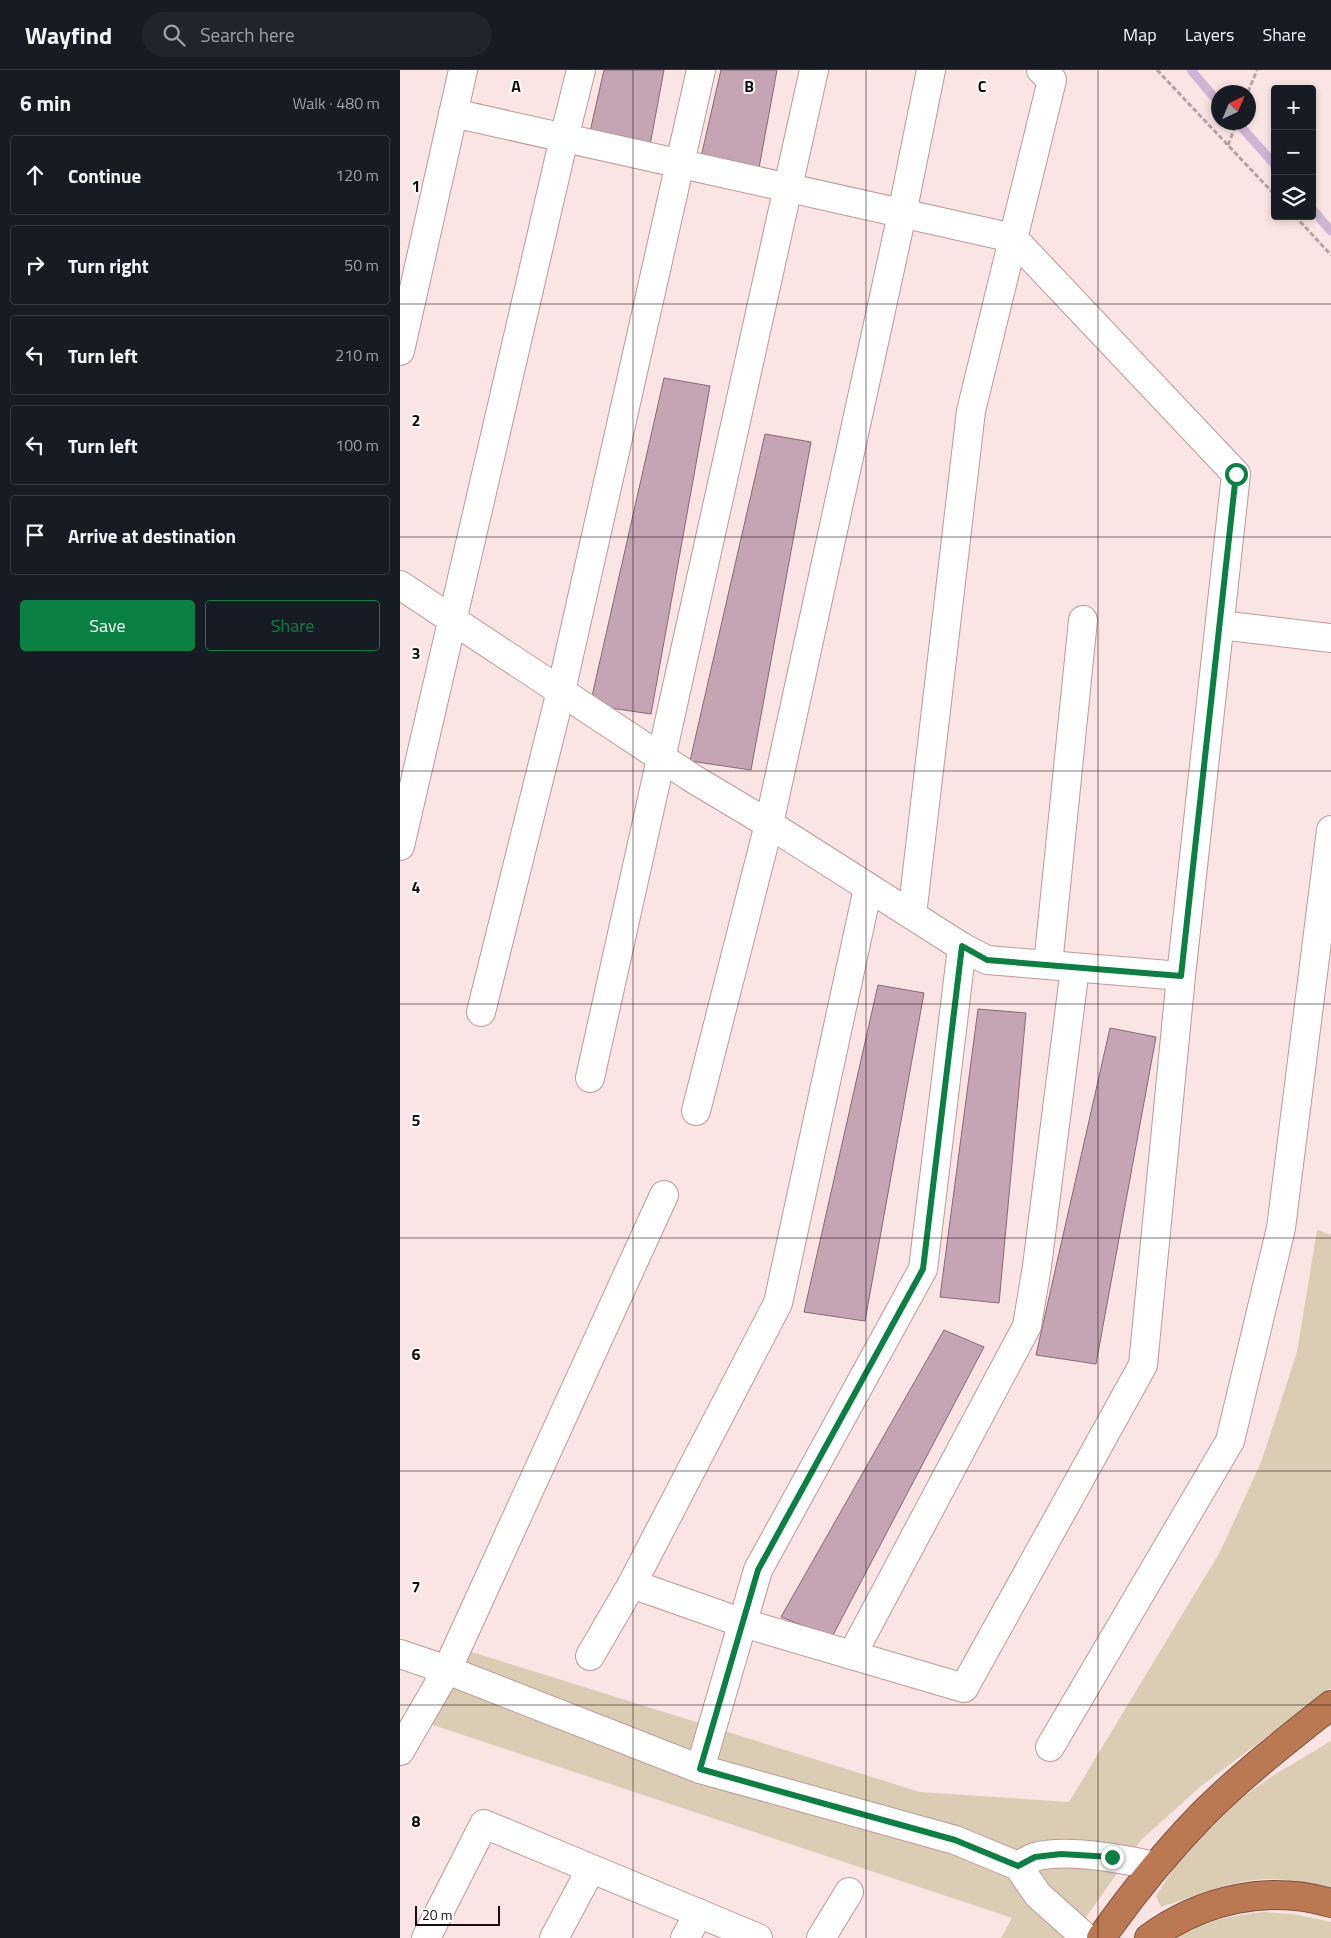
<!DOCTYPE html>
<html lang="en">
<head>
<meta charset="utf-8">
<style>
  :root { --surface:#171b24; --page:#20242c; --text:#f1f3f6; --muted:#9ea1a6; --line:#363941; --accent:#0b8043 }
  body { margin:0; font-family:"Titillium Web",sans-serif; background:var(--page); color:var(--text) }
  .controls { position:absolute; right:15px; top:15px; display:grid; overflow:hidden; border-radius:5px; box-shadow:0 2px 8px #0003 }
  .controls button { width:45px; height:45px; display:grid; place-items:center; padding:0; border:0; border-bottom:1px solid var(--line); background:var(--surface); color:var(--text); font:25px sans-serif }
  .compass { position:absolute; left:811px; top:15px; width:45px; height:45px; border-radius:50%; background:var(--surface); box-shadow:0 2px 8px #0003; rotate:44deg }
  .scale { position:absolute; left:15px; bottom:12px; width:85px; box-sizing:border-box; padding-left:5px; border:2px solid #180c0c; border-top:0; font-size:14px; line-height:18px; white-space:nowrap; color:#180c0c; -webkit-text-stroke:4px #fff; paint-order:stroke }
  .stop { position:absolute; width:15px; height:15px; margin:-11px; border:4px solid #0b8043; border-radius:50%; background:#fff }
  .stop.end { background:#0b8043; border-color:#fff; box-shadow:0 1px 5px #0008 }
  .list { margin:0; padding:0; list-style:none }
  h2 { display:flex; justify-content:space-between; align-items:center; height:65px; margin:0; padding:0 20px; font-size:21px }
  h2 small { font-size:16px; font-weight:400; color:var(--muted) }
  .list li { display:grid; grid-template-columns:32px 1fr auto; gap:15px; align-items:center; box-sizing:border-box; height:80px; margin:0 10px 10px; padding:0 10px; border:1px solid var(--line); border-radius:5px }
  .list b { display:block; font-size:19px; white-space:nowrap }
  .list em { font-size:16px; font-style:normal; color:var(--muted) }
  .actions { display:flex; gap:10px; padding:15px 20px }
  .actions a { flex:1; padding:11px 0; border:1px solid var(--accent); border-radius:5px; text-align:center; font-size:18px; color:var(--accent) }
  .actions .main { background:var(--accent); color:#fff }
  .icon { flex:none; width:28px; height:28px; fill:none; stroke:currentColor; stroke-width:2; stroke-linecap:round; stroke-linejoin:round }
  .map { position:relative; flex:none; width:931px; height:1868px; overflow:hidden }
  header { display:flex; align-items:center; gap:30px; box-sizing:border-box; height:70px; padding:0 25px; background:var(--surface); border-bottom:1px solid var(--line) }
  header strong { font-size:24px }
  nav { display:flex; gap:28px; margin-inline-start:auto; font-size:18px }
  .search { width:350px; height:45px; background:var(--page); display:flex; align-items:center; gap:12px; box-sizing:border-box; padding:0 18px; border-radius:28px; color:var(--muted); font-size:19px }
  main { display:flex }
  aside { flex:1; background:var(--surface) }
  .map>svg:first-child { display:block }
  .green { fill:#dbccb4 }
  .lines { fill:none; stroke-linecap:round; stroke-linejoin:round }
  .stream { stroke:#cfb5d4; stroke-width:9 }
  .building { fill:#c5a5b3; stroke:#876976 }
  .street-casing { stroke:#bc9a99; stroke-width:30 }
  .highway-casing { stroke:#81523a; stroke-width:30 }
  .path { stroke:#b6a2a2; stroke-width:3; stroke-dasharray:5 2.5; stroke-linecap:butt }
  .street { stroke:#fff; stroke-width:28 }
  .highway { stroke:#ba7853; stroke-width:28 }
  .route { stroke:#0b8043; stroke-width:6 }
  .grid { fill:none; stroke:#180c0c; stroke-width:1; stroke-opacity:0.55 }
  .grid-label { font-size:16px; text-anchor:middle; font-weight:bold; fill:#180c0c; stroke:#fff; stroke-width:4; stroke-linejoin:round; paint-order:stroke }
</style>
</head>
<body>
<header>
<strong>Wayfind</strong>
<div class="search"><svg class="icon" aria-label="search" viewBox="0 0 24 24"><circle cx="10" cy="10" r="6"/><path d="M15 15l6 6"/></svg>Search here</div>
<nav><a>Map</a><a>Layers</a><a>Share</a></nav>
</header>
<main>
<aside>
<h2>6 min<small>Walk · 480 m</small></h2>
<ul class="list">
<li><svg class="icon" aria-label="ahead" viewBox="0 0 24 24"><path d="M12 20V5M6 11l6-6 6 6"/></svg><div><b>Continue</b></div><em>120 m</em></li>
<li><svg class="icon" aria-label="right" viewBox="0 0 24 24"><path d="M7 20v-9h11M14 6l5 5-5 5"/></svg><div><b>Turn right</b></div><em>50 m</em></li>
<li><svg class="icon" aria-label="left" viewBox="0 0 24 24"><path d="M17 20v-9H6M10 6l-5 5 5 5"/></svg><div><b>Turn left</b></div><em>210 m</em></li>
<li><svg class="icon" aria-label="left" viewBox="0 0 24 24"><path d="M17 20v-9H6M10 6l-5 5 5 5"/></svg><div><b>Turn left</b></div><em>100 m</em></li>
<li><svg class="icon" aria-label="arrive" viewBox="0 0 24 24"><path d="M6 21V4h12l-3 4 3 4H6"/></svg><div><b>Arrive at destination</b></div></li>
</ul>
<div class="actions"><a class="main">Save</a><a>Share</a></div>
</aside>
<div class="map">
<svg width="931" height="1868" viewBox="0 0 931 1868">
  <rect width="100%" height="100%" fill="#fbe4e4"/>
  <g class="green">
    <polygon points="917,1160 931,1165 931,1618 800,1717 741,1770 671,1868 601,1868 612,1848 9,1647 43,1573 520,1722 669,1732 820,1482 862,1390 897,1282"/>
    <path d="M931,1671V1818C911,1813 890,1809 870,1809C833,1809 796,1826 761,1837L756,1826L777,1793L833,1734L874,1705Z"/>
    <path d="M864,1842L894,1844L931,1852V1868H776C803,1851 833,1845 864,1842Z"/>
  </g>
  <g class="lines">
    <g class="stream">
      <polyline points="791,0 818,32"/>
      <polyline points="837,52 875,95"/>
      <polyline points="912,139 931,161"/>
    </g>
  </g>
  <g class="building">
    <polygon points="204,0 264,0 250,75 189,66"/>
    <polygon points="321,0 377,0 359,98 301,87"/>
    <polygon points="264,308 310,316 251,644 190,635"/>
    <polygon points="365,364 411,372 351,700 290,691"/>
    <polygon points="478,915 524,923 465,1251 404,1242"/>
    <polygon points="578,939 626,943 599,1233 540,1227"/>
    <polygon points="710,958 756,967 696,1294 636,1285"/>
    <polygon points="544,1260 584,1277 432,1567 381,1547"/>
  </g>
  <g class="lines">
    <g class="street-casing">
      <g id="street">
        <polyline points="53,43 613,168 836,404 781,906 743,1295 564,1618 343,1553 232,1514"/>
        <polyline points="0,281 63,0"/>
        <polyline points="0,515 292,708 369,754 562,877 587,890 781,906"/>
        <polyline points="820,555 931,568"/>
        <polyline points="0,776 164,68 181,0"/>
        <polyline points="512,845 571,341 652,10 641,0"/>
        <polyline points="648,895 683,550"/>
        <polyline points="81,942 161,621 301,0"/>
        <polyline points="190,1008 414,0"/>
        <polyline points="296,1041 369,754 502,144 531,0"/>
        <polyline points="0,1584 47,1600 300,1699 555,1770 618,1796 638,1825 686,1868"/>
        <polyline points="452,1585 627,1256 637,1196 675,898"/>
        <polyline points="190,1586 232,1514 378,1233 468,818"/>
        <polyline points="650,1677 830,1371 881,1158 931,760"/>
        <polyline points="0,1681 47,1600 264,1125"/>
        <polyline points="300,1699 358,1500 523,1199 562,877"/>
        <path d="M618,1796C623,1793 629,1789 635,1787C667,1778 723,1789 755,1796"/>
        <polyline points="26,1868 84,1754 358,1868"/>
        <polyline points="154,1868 191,1799"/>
        <polyline points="285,1868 299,1843"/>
        <polyline points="421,1868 449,1822"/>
      </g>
    </g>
    <g class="highway-casing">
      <g id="highway">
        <path d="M701,1868C732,1824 765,1783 803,1744C843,1704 887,1670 931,1635"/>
        <path d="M749,1868C801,1830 868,1814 931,1833"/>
      </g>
    </g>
    <g class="path">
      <polyline points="757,0 875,125"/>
      <polyline points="848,22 857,0"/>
      <polyline points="828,75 837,52"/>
      <polyline points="895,146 931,185"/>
    </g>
    <use href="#street" class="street"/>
    <use href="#highway" class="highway"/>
  </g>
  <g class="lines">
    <polyline class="route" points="712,1787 661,1784 635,1787 618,1796 555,1770 300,1699 358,1500 523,1199 562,876 587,890 781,906 836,404"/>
  </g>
  <path class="grid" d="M233,0V1868M466,0V1868M698,0V1868M0,234H931M0,467H931M0,701H931M0,934H931M0,1168H931M0,1401H931M0,1635H931"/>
  <g class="grid-label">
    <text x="116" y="22">A</text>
    <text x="349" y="22">B</text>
    <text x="582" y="22">C</text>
    <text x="16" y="122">1</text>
    <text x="16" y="356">2</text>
    <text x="16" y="589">3</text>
    <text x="16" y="823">4</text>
    <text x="16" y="1056">5</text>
    <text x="16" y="1290">6</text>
    <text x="16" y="1523">7</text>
    <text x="16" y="1757">8</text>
  </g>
</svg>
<div class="controls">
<button>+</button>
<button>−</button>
<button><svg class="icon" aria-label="layers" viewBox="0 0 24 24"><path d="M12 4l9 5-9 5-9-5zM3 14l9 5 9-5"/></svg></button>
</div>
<svg class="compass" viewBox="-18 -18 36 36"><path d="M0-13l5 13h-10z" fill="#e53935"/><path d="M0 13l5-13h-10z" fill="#9ea1a6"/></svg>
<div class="scale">20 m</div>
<div class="stop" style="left:836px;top:404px"></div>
<div class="stop end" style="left:712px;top:1787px"></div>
</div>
</main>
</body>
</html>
